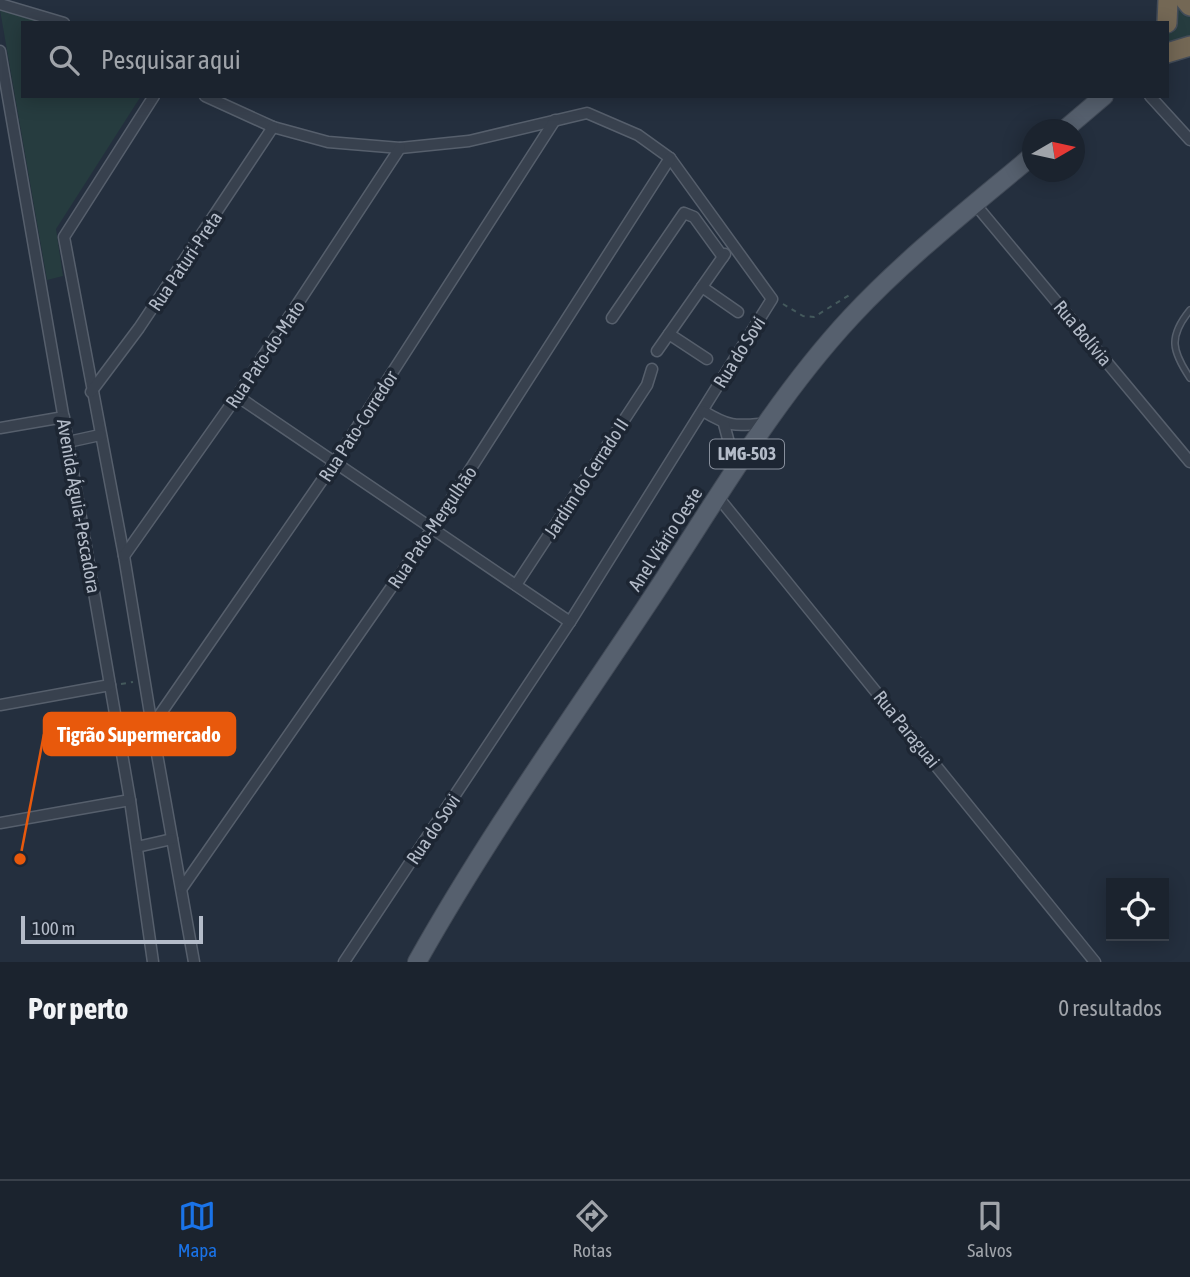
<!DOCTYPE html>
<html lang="pt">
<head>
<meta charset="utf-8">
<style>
  :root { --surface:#1b232e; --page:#242b36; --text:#f1f3f6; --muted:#a0a4aa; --line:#39404a; --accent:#1a73e8 }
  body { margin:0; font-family:"Asap Condensed",sans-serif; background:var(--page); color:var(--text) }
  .controls { position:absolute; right:21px; bottom:21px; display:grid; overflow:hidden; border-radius:0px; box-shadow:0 4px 18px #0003 }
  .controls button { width:63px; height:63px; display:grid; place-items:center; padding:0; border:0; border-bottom:2px solid var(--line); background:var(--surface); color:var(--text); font:35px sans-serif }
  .compass { position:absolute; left:1022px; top:119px; width:63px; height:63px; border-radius:50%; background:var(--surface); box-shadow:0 4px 18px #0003; rotate:81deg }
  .scale { position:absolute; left:21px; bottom:18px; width:182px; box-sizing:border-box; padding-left:7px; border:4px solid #b4bcc9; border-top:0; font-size:19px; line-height:24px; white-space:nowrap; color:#b4bcc9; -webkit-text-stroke:5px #1d2633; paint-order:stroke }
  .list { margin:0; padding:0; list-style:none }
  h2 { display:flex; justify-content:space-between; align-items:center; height:91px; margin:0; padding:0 28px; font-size:30px }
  h2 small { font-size:23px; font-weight:400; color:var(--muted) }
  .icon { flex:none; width:38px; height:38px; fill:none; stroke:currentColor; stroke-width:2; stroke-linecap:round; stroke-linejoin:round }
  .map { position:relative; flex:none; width:1190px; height:962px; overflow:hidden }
  .search { position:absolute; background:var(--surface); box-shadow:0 4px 18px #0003; left:21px; right:21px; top:21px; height:77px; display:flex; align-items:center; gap:18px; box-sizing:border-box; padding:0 24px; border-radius:0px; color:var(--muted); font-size:26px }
  .sheet { height:217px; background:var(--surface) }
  nav { display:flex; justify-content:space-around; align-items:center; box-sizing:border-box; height:98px; border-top:2px solid var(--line); background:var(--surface); font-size:19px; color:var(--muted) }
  nav a { display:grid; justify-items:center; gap:4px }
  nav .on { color:var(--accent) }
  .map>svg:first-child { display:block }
  .green { fill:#263c3f }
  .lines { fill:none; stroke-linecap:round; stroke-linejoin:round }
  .lane-casing { stroke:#565f6c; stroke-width:8 }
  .street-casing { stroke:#565f6c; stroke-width:13 }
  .primary-casing { stroke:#414a57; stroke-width:20 }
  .highway-casing { stroke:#434c59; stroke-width:22 }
  .path { stroke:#44595c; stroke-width:2; stroke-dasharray:5 5; stroke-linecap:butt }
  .lane { stroke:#38414e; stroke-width:5 }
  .street { stroke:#38414e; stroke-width:10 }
  .primary { stroke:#56606e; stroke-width:18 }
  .highway { stroke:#746855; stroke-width:19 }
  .labels { text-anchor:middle; stroke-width:7; stroke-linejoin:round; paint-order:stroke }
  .shield { fill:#1d2633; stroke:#878f9c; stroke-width:2 }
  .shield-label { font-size:18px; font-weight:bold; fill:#b4bcc9 }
  .street-label { font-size:19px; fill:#b4bcc9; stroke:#1d2633 }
  .leader { fill:none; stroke:#e8590c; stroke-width:2.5 }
  .callout-dot { fill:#e8590c; stroke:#1d2633; stroke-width:2.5 }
  .callout { fill:#e8590c; stroke:#e8590c; stroke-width:2.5 }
  .callout-label { font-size:21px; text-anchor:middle; font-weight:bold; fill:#fff }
</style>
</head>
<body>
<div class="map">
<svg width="1190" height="962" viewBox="0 0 1190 962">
  <rect width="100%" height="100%" fill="#242f3e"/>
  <g class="green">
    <polygon points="1190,0 1190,46 1167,53 1168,1"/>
    <polygon points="0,10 48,23 23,23 23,96 141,96 56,229 63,276 47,280"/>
  </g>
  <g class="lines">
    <g class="lane-casing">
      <path id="lane" d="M1190,310C1168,337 1172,351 1190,378"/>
    </g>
    <g class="street-casing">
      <g id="street">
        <polyline points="0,4 64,23"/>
        <polyline points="0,51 130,800 153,962"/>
        <polyline points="154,96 64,237 124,556 152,726 194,962"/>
        <polyline points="205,96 273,127 328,142 400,148 469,141 587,113 638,135 670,158 772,299 570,622 344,962"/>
        <polyline points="1150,96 1190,140"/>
        <polyline points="975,204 1190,462"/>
        <polyline points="702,287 738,312"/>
        <polyline points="612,318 684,213 694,217 723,257"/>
        <polyline points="669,334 707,359"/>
        <polyline points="657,351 725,254"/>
        <polyline points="91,392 139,328 273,127"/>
        <polyline points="237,396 570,622"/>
        <path d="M703,411C731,428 736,426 768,423"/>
        <polyline points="724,424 736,469"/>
        <polyline points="0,428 64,417"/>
        <polyline points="68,442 100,435"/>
        <polyline points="718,497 1095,962"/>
        <polyline points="124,556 237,396 400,148"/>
        <polyline points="516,585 647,385 652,369"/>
        <polyline points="0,705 110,685"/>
        <polyline points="152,726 334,463 555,120"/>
        <polyline points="0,823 130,800"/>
        <polyline points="137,847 172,839"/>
        <polyline points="182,888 432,529 670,158"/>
      </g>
    </g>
    <g class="primary-casing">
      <g id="primary">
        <polyline points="1064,130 1104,96"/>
        <path d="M417,962C487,837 570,721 649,602C713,506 772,402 851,317C906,258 970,208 1032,156"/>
      </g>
    </g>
    <g class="highway-casing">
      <g id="highway">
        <polyline points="1185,0 1190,6"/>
        <polyline points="1167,23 1168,0"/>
        <polyline points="1167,53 1190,46"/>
      </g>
    </g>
    <g class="path">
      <polyline points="783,304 803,316 814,317 851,294"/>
      <polyline points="121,684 133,682"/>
    </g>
    <use href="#lane" class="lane"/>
    <use href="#street" class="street"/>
    <use href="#primary" class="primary"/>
    <use href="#highway" class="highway"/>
  </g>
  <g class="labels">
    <rect class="shield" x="710" y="439.5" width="74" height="29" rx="5"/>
    <g class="shield-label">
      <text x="747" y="460">LMG-503</text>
    </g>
    <g class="street-label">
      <text transform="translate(185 261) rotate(-56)" y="7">Rua Paturi-Preta</text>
      <text transform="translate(1083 333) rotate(50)" y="7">Rua Bolívia</text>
      <text transform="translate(739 352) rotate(-58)" y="7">Rua do Sovi</text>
      <text transform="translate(265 354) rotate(-56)" y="7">Rua Pato-do-Mato</text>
      <text transform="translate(358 426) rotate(-57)" y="7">Rua Pato-Corredor</text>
      <text transform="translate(586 478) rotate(-57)" y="7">Jardim do Cerrado II</text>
      <text transform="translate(79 506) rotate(80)" y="7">Avenida Águia-Pescadora</text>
      <text transform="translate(432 527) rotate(-56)" y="7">Rua Pato-Mergulhão</text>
      <text transform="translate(665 539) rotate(-57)" y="7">Anel Viário Oeste</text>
      <text transform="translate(907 729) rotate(51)" y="7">Rua Paraguai</text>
      <text transform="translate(433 829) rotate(-56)" y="7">Rua do Sovi</text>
    </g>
  </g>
  <path class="leader" d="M20 859L44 734"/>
  <circle class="callout-dot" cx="20" cy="859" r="7"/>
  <rect class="callout" x="44" y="713" width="191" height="42" rx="7"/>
  <g class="callout-label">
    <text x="139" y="742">Tigrão Supermercado</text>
  </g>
</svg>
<div class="controls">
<button><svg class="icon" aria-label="locate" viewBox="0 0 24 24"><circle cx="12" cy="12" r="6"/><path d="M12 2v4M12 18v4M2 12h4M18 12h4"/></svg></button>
</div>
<svg class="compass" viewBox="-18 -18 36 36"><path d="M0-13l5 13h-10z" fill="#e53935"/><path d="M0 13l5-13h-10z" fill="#a0a4aa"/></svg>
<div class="scale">100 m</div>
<div class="search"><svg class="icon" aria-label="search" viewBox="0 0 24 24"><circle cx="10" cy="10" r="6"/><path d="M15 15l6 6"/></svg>Pesquisar aqui</div>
</div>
<section class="sheet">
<h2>Por perto<small>0 resultados</small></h2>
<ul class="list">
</ul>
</section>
<nav>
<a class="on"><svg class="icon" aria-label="map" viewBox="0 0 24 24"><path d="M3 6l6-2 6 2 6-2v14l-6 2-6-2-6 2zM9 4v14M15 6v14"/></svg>Mapa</a>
<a><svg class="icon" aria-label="directions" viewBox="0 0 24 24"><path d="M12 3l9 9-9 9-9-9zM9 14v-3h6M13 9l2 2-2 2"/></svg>Rotas</a>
<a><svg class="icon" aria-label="saved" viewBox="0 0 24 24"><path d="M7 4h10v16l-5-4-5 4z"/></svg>Salvos</a>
</nav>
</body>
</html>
